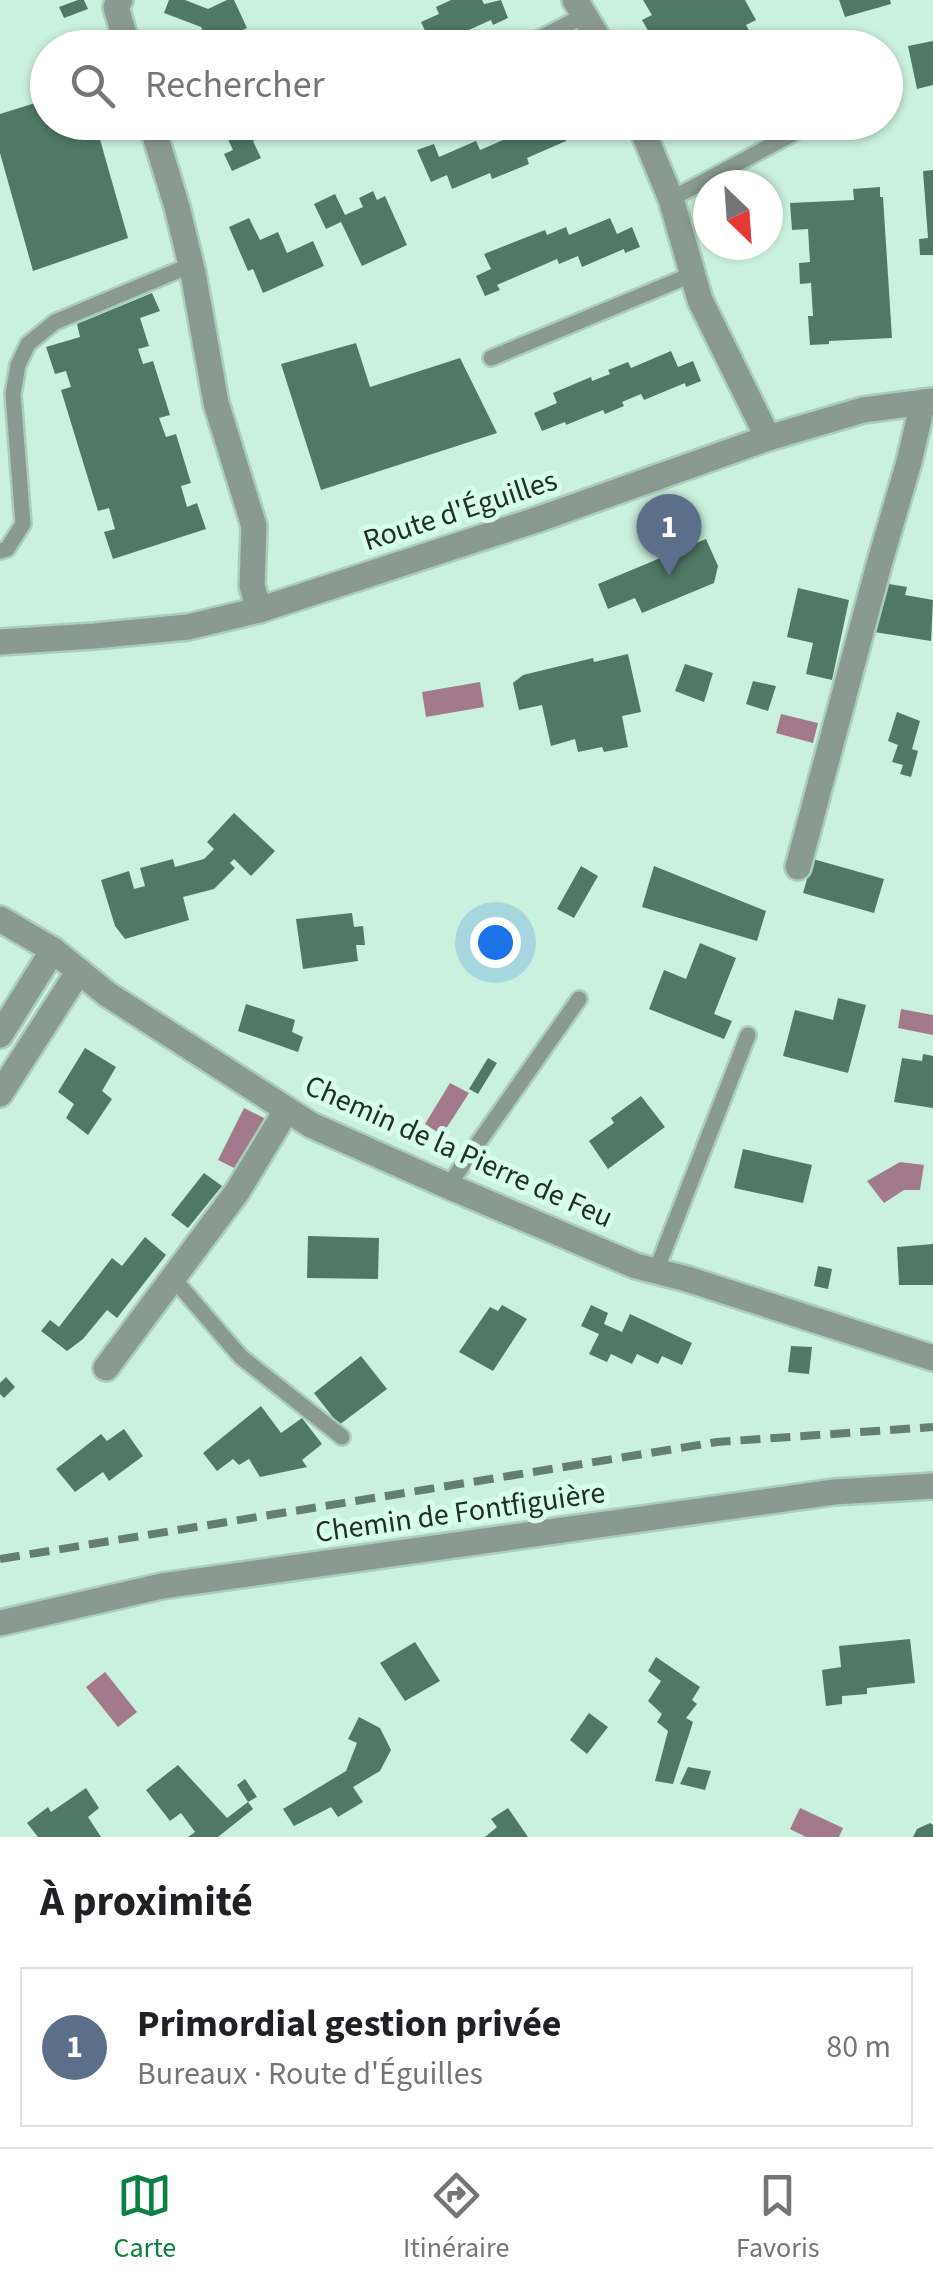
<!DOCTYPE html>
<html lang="fr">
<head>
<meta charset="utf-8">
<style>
  :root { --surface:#fff; --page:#f6f6f6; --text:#202124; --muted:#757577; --line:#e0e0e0; --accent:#0b8043 }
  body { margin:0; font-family:"Source Sans 3",sans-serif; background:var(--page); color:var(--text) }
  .compass { position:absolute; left:693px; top:170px; width:90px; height:90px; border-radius:50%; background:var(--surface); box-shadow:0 2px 8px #0004; rotate:155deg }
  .you { position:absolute; left:495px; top:942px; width:35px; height:35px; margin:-25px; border:8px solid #fff; border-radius:50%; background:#1a73e8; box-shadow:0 0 0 15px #1a73e833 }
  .badge { display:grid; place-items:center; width:65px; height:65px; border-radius:50%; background:var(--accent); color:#fff; font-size:32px; font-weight:700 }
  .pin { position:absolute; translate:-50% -82px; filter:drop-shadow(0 2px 5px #0008) }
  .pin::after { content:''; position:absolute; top:52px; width:35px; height:30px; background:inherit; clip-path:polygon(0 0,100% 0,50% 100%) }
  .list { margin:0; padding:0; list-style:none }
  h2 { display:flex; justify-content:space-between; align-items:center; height:130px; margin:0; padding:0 40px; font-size:42px }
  h2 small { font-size:32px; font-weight:400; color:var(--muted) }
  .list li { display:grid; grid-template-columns:65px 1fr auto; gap:30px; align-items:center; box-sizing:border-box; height:160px; margin:0 20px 20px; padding:0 20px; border:2px solid var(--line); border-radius:0px }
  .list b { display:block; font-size:38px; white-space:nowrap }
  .list p { margin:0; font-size:32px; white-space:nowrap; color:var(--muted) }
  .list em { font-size:32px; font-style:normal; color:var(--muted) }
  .icon { flex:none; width:55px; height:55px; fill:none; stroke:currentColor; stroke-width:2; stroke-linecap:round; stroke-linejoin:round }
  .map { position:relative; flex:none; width:933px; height:1837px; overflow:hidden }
  .search { position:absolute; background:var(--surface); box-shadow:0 2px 8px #0004; left:30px; right:30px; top:30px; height:110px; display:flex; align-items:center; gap:25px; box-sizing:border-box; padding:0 35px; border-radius:55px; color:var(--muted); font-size:38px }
  .sheet { height:310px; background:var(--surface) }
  nav { display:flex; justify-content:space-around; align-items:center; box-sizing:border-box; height:140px; border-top:2px solid var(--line); background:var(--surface); font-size:28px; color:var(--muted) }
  nav a { display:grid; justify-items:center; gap:5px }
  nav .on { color:var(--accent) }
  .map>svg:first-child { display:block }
  .water { fill:#a37a8c }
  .building { fill:#4f7965 }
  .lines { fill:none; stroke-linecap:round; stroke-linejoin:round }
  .service-casing { stroke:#abcebc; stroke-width:20 }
  .minor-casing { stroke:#abcebc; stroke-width:30 }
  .tertiary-casing { stroke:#abcebc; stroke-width:30 }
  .service { stroke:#8a9a92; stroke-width:15 }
  .minor { stroke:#8a9a92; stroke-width:25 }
  .tertiary { stroke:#8a9a92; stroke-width:25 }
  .rail { stroke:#657e72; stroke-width:8; stroke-dasharray:20 10; stroke-linecap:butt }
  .labels { text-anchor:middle; stroke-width:10; stroke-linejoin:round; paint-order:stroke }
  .street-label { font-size:30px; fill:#202f28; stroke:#d7feea }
</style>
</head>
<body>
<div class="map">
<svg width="933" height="1837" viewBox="0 0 933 1837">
  <rect width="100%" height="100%" fill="#caf1dd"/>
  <g class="water">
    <polygon points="480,682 484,707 426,717 422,692"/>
    <polygon points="781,714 818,723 813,743 776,733"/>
    <polygon points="901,1009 933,1015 933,1035 898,1028"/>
    <polygon points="450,1083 469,1093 442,1135 425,1124"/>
    <polygon points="244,1108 266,1119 240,1171 218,1160"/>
    <polygon points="900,1162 924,1165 920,1190 904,1190 884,1203 867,1181"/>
    <polygon points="105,1672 137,1712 118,1727 86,1687"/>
    <polygon points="800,1808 843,1828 839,1837 806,1837 790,1829"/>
  </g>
  <g class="building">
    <polygon points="78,0 84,0 88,9 64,18 59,7"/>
    <polygon points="169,0 185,0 208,9 227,0 234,0 247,28 230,36 236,48 211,48 201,27 164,13"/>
    <polygon points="451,0 482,0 484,4 501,0 508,18 493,25 491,20 451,38 453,43 444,48 433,48 421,22 439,14 436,7"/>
    <polygon points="643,0 745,0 756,20 746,25 759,48 658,48 642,20 652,15"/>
    <polygon points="839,0 890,0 891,4 845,17"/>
    <polygon points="933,41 933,85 917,89 908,46"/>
    <polygon points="48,99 48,122 95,122 128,238 33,271 0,153 0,114"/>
    <polygon points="220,122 270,122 274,131 253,141 261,158 232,171 224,154 233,150"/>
    <polygon points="522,122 559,122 566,141 527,158 529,164 492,179 490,173 452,189 447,175 431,182 417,150 434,144 439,157 476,141 480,150 517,134 514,126"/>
    <polygon points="933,170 933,255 920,255 919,239 928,238 923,171"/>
    <polygon points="880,187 880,197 883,197 892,338 829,341 829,344 810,345 808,316 813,316 811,283 800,284 799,263 810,262 808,229 792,230 790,203 854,200 853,189"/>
    <polygon points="373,191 377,200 385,196 407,245 362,266 341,222 326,229 314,204 335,194 345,215 363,207 359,198"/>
    <polygon points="249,218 260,240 278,232 287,253 313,241 324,266 263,293 253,269 248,271 229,227"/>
    <polygon points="610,218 617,234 632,227 640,247 625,253 624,249 582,267 578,256 559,264 557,259 497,285 500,290 485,296 476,276 491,269 484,254 545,230 547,235 566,227 569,235"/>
    <polygon points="152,293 160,311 140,318 149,346 138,349 143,364 153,361 170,415 159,418 166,437 176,434 191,483 181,486 187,507 197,503 206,529 113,559 104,532 115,529 109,508 98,511 61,390 71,387 66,371 55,374 46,347 80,337 77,324"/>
    <polygon points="356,343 370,387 460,358 497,433 321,490 281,364"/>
    <polygon points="671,351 678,367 693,361 701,381 686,387 685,383 644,400 641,394 622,402 624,406 605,414 603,410 566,425 565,422 542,431 534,413 557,403 553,393 591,377 592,381 610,374 608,370 628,362 631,368"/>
    <polygon points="706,539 718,566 714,583 642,613 635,598 608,609 598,584"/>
    <polygon points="883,583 907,587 905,595 933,600 931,641 874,632"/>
    <polygon points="798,588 849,600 832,680 806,674 813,643 787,637"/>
    <polygon points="628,654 641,712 622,716 628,747 604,752 602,747 578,752 575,739 551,746 542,705 519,710 513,683 523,675 593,658 594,662"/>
    <polygon points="685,664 713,673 704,702 675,691"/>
    <polygon points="753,681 776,686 768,711 746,704"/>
    <polygon points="897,712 920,721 912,749 918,751 911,777 900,774 903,765 892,762 898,745 888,741"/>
    <polygon points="234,813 275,851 251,876 234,859 230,863 235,868 214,889 183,897 189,920 125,939 115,926 101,880 129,871 134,889 145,886 140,868 173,859 175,867 204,859 214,849 207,842"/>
    <polygon points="813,859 884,879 874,913 803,893"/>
    <polygon points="581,866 598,876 574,918 557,909"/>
    <polygon points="654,866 766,911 757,941 642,907"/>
    <polygon points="352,913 354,927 363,926 365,945 356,945 358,961 303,969 296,919"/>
    <polygon points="700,943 736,958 714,1014 732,1021 724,1039 649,1009 664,970 686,979"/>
    <polygon points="838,998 866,1005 848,1073 783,1056 795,1010 833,1020"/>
    <polygon points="246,1004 295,1020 292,1032 303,1037 298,1052 238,1031"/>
    <polygon points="85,1048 116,1067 102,1091 112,1099 88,1135 66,1118 74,1104 58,1092"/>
    <polygon points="923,1054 933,1056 933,1108 894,1102 902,1058 922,1061"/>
    <polygon points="488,1058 497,1063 478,1094 469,1089"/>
    <polygon points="641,1096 665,1127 608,1169 589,1141 614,1123 611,1118"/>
    <polygon points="743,1149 812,1165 803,1203 734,1188"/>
    <polygon points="204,1173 222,1186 188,1228 171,1215"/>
    <polygon points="308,1236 379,1238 378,1279 307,1278"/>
    <polygon points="145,1237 166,1255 117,1318 107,1310 83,1339 67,1351 41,1331 50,1320 59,1327 112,1258 122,1266"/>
    <polygon points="933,1244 933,1285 899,1285 897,1247"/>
    <polygon points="818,1266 832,1269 828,1289 814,1286"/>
    <polygon points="502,1305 527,1319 493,1371 459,1352 490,1307 498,1311"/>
    <polygon points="591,1305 608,1313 604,1324 622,1332 630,1314 692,1343 682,1365 662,1356 658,1364 637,1354 632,1364 611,1354 607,1362 589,1354 599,1334 581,1326"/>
    <polygon points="791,1346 812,1347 809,1374 788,1372"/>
    <polygon points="361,1356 387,1389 339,1425 314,1393"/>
    <polygon points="6,1377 15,1387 4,1398 0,1394 0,1383"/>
    <polygon points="261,1406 281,1433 302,1418 322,1444 302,1460 307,1467 260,1477 249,1459 239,1465 233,1459 217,1471 203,1453"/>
    <polygon points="124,1429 143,1456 109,1481 103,1472 75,1492 56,1469 101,1434 107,1441"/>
    <polygon points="910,1639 915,1683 867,1688 867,1694 842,1696 842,1704 826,1706 822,1670 841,1667 839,1646"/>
    <polygon points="415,1642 440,1681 405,1701 380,1663"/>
    <polygon points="656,1657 700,1687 692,1700 697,1704 686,1718 693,1722 673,1784 655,1781 668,1731 657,1722 662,1714 648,1701 661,1681 648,1671"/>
    <polygon points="589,1713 608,1727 587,1754 570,1740"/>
    <polygon points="359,1717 380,1728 391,1750 380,1771 353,1787 363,1802 338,1817 331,1807 294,1826 283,1809 346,1771 357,1743 348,1739"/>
    <polygon points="178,1765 227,1818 248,1802 253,1809 218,1837 188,1837 195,1832 181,1813 170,1821 146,1790"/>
    <polygon points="688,1767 711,1771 705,1790 680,1784"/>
    <polygon points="245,1779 257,1797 248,1802 237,1785"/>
    <polygon points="86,1788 99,1808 88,1817 101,1837 38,1837 27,1823 48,1807 51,1812"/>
    <polygon points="508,1808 528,1837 485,1837 497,1827 491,1819"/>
    <polygon points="930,1823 933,1825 933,1837 913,1837 917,1829"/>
  </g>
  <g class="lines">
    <g class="service-casing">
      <g id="service">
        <polyline points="521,48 585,15"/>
        <polyline points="671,199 813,123"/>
        <polyline points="491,358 691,275"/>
        <polyline points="0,551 7,549 23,524 13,394 18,365 28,344 55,322 191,265"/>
        <polyline points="448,1186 579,999"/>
        <polyline points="656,1271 748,1035"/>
        <polyline points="173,1278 241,1357 342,1437"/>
      </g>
    </g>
    <g class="minor-casing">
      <g id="minor">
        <polyline points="120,0 116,7 128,48"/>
        <polyline points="575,0 604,48"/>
        <polyline points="151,122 177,207 193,273 216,403 254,526 252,586 259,610"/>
        <polyline points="639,122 671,199 700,300 768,438"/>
        <polyline points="798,867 880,561 909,462 923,402"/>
        <polyline points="0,919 53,950 107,994 311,1125 448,1186 636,1266 687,1279 933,1358"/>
        <polyline points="0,1035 53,950"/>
        <polyline points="0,1094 79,971"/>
        <polyline points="106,1368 237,1192 286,1111"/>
        <polyline points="0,1623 162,1586 834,1492 933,1486"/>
      </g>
    </g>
    <g class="tertiary-casing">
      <polyline id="tertiary" points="0,642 94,636 188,627 259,610 542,518 768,438 863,410 933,401"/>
    </g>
    <use href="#service" class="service"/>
    <use href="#minor" class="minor"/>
    <use href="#tertiary" class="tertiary"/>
    <polyline class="rail" points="0,1559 717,1442 933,1427"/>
  </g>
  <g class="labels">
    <g class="street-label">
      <text transform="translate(460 510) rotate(-18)" y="10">Route d'Éguilles</text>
      <text transform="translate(459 1151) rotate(24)" y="10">Chemin de la Pierre de Feu</text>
      <text transform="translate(460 1512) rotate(-8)" y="10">Chemin de Fontfiguière</text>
    </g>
  </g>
</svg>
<svg class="compass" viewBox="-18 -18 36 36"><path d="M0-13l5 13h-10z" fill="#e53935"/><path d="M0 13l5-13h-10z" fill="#757577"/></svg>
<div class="you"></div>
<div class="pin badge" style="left:669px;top:576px;background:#5c6f8a">1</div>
<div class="search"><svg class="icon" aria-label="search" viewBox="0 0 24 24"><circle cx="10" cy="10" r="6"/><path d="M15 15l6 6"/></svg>Rechercher</div>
</div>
<section class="sheet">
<h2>À proximité<small></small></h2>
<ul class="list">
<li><span class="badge" style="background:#5c6f8a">1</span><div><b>Primordial gestion privée</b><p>Bureaux · Route d'Éguilles</p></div><em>80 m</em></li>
</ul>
</section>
<nav>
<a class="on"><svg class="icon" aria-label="map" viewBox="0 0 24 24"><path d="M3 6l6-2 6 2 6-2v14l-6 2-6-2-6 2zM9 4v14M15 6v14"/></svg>Carte</a>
<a><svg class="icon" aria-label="directions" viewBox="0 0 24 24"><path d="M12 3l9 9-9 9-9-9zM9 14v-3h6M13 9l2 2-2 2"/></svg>Itinéraire</a>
<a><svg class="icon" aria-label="saved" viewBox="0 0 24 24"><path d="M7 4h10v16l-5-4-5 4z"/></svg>Favoris</a>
</nav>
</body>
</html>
